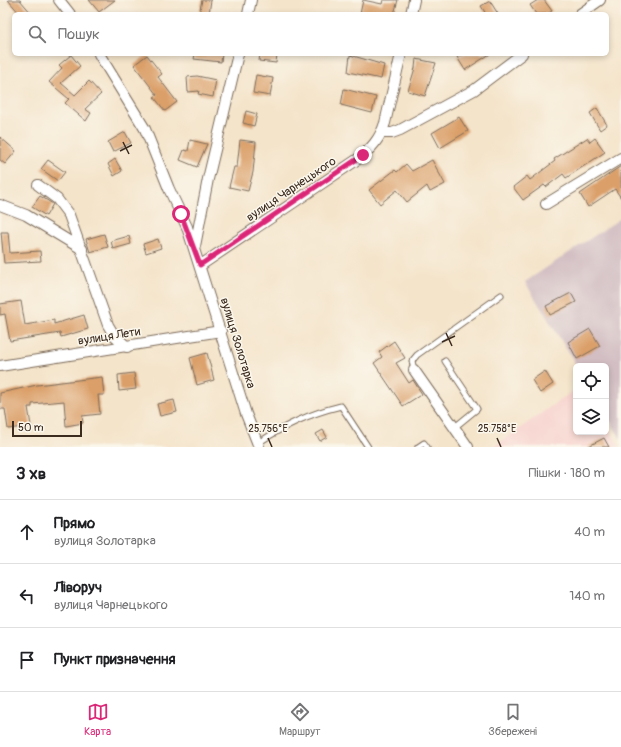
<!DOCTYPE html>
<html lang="uk">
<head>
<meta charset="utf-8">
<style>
  :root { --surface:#fff; --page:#f2f2f2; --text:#202124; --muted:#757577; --line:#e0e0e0; --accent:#db2777 }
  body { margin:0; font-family:Pangolin,sans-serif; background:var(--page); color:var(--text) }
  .controls { position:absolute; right:12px; bottom:12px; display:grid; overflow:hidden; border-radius:6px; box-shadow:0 2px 6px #0003 }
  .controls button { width:36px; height:36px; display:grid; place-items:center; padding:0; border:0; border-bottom:1px solid var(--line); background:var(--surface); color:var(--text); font:20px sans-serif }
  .scale { position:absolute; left:12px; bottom:10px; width:70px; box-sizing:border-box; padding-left:4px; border:2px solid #3b2a1e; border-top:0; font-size:11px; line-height:14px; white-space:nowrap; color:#3b2a1e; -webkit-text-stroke:3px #fbf7ec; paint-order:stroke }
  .stop { position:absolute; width:12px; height:12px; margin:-9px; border:3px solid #db2777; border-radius:50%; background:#fff }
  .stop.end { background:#db2777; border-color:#fff; box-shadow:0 1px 4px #0008 }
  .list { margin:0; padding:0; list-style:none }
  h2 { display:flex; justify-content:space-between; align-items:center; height:52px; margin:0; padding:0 16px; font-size:17px }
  h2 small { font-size:13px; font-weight:400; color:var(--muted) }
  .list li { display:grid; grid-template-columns:26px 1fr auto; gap:12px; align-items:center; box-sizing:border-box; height:64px; padding:0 16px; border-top:1px solid var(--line) }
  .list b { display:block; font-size:15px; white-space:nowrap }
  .list p { margin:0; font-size:13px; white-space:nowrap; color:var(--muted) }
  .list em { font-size:13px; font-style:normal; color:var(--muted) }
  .icon { flex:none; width:22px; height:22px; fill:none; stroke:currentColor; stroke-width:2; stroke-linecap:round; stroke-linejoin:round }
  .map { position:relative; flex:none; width:621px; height:447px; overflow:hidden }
  .search { position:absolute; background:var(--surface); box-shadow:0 2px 6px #0003; left:12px; right:12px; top:12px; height:44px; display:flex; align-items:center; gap:10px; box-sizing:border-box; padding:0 14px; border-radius:6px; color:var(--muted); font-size:15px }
  .sheet { height:244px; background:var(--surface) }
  nav { display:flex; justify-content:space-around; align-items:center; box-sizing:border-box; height:56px; border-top:1px solid var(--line); background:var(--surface); font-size:11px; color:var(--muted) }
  nav a { display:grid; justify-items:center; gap:2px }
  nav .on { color:var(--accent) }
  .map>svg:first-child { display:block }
  .built { fill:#f7d0cc }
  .industrial { fill:#d2bec3 }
  .building { fill:#dba06a }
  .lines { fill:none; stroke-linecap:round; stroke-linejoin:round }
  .service-casing { stroke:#7c6b5a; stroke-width:7 }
  .minor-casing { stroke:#7c6b5a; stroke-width:12 }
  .service { stroke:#fff; stroke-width:5 }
  .minor { stroke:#fff; stroke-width:10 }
  .route { stroke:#db2777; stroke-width:5 }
  .ticks { fill:none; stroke:#3b2a1e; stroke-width:1.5 }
  .labels { text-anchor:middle; stroke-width:3; stroke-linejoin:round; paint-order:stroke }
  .street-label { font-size:12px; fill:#3b2a1e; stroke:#fbf7ec }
  .ticks-label { font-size:10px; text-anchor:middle; fill:#3b2a1e; stroke:#fbf7ec; stroke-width:3; stroke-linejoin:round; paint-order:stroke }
</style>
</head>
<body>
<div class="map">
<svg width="621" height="447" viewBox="0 0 621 447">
  <rect width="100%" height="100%" fill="#fbf7ec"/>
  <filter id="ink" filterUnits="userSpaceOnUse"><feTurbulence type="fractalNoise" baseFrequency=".025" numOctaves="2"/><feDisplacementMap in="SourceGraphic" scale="8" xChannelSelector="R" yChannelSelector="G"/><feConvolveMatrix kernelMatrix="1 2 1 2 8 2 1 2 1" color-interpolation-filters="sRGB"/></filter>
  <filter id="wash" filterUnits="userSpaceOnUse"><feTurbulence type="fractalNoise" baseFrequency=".012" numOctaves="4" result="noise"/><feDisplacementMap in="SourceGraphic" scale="16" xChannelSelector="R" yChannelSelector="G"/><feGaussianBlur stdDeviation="0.9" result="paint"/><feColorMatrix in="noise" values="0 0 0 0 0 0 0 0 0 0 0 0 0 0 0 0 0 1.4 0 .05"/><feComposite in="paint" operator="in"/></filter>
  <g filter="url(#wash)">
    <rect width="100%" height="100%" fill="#f4e4ca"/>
    <polygon class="built" points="576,389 576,432 606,432 606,423 620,447 493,447"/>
    <polygon class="industrial" points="621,218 621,439 606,414 606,366 577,366 525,282"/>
    <g id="blocks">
      <g class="building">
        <polygon points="8,0 20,0 32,14 20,14"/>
        <polygon points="89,0 115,0 99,12"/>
        <polygon points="202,0 211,0 209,14 199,14"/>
        <polygon points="363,0 382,4 383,0 398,0 394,14 360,14"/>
        <polygon points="538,0 544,0 552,11 547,14 536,14 530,5"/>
        <polygon points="490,1 498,14 486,14 481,6"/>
        <polygon points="195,54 222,54 221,62 194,59"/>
        <polygon points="260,54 277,54 276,63 259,61"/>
        <polygon points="463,54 490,54 465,70 457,57"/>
        <polygon points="71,55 80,66 61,83 75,95 89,81 101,94 85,109 91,113 86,121 65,103 69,99 49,82 62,68 59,65"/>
        <polygon points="147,55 162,74 158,77 177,102 165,111 154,97 157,95 134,65"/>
        <polygon points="350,55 384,65 381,79 348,72"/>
        <polygon points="416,59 436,63 425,96 408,91 415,68"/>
        <polygon points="256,75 273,78 270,96 253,93"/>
        <polygon points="197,76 216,80 213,97 198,94 199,91 188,92 187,77"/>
        <polygon points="344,89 376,97 372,113 341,105"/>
        <polygon points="597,108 607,125 600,130 590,113"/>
        <polygon points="246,111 257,114 254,126 243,123"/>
        <polygon points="459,117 468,131 440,148 432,133"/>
        <polygon points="125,132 131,143 113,152 108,142"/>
        <polygon points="0,137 16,151 5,164 0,160"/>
        <polygon points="587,138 590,142 595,138 605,152 566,178 563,174 546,187 544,185 523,200 513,187 527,176 530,180 555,161 554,159"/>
        <polygon points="190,140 207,144 197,167 180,160 184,150 188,151"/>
        <polygon points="240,140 256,142 253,172 248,191 229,187 234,167 237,167"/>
        <polygon points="115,159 122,171 114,176 108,164"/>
        <polygon points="48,160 65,172 58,181 41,169"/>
        <polygon points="432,160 445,184 430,192 427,186 407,202 397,190 380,204 369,190 395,170 397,172 406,164 412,171"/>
        <polygon points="621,166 621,198 615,189 588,207 580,194"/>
        <polygon points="40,196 53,204 46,216 32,207"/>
        <polygon points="1,232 8,232 10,253 40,251 41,261 4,263"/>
        <polygon points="104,234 108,247 90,252 86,239"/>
        <polygon points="129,236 131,244 113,249 111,241"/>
        <polygon points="158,239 161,248 146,253 143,244"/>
        <polygon points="571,293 576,302 550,315 546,306"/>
        <polygon points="21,301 25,325 54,320 54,324 84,315 88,329 61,337 60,333 10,341 5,314 0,315 0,304"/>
        <polygon points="590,329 600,346 577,359 568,342"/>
        <polygon points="394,341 405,358 396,363 409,383 413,380 422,394 403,406 374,363 382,357 379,352"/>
        <polygon points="207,353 214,380 197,385 190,358"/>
        <polygon points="545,371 553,384 540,393 532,380"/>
        <polygon points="134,373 136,389 119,391 118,375"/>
        <polygon points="102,377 104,395 98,395 100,414 82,416 83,423 66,426 64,401 32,404 32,407 28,407 31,426 8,429 5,409 0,409 0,393 37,385"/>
        <polygon points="174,400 177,412 160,416 157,404"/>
        <polygon points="323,430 327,437 320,441 316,434"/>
        <polygon points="604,438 609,447 587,447"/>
      </g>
    </g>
  </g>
  <g filter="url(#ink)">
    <use href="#blocks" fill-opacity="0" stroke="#7c6b5a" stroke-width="1"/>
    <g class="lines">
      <g class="service-casing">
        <g id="service">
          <polyline points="445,361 477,409 455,427"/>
          <polyline points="414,370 412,361 417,355 501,295"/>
          <path d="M258,443C286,425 308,414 341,406L368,447"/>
          <polyline points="418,447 424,443 427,447"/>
        </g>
      </g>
      <g class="minor-casing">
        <g id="minor">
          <polyline points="59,0 70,14"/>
          <polyline points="248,14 251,0"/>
          <polyline points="411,14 414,0"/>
          <polyline points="580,14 600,0"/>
          <polyline points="99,54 145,129 169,189 187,227 246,414 259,447"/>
          <polyline points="382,133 392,133 400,130 474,90 522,54"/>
          <polyline points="38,185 57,199 69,215 108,325 114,335 127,347"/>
          <polyline points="546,204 621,158"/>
          <polyline points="0,205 26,215 82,249"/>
          <polyline points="195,246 208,179 238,54"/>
          <path d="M201,265L358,159C371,149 380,139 385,123L401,54"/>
          <polyline points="0,366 221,331"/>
          <polyline points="414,370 468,447"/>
        </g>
      </g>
      <use href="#service" class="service"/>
      <use href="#minor" class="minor"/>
    </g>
  </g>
  <g class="lines" filter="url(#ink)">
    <polyline class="route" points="181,214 200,265 363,155"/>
  </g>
  <path class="ticks" d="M123,142L129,154M120,151L132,145M446,333L452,346M442,342L455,336M268,438L272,447M497,438L501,447"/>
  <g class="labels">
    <g class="street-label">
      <text transform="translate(291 189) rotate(-34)" y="4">вулиця Чарнецького</text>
      <text transform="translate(109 336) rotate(-9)" y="4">вулиця Лети</text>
      <text transform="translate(238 343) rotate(73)" y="4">вулиця Золотарка</text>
    </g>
  </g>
  <g class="ticks-label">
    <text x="268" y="432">25.756°E</text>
    <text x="497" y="432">25.758°E</text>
  </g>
</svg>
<div class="controls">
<button><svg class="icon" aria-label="locate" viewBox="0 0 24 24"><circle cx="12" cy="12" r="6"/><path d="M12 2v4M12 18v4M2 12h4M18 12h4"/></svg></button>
<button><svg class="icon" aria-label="layers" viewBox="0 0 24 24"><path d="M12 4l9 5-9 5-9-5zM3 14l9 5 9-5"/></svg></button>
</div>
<div class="scale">50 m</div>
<div class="stop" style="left:181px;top:214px"></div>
<div class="stop end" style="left:363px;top:155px"></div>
<div class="search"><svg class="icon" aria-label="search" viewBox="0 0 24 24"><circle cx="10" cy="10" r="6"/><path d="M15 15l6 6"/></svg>Пошук</div>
</div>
<section class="sheet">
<h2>3 хв<small>Пішки · 180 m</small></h2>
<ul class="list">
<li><svg class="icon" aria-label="ahead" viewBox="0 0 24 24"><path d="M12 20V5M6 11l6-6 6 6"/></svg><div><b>Прямо</b><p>вулиця Золотарка</p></div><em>40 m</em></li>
<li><svg class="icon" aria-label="left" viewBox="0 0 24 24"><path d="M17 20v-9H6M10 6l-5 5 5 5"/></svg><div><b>Ліворуч</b><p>вулиця Чарнецького</p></div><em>140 m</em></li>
<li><svg class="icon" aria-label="arrive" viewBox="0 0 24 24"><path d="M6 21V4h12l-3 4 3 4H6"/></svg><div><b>Пункт призначення</b></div></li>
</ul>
</section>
<nav>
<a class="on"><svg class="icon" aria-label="map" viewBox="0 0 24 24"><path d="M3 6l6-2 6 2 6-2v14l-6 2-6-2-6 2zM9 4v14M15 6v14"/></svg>Карта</a>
<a><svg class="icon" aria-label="directions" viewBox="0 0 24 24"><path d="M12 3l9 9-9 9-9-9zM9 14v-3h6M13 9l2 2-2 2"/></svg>Маршрут</a>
<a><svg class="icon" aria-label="saved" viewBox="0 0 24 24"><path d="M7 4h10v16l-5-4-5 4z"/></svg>Збережені</a>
</nav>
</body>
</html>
